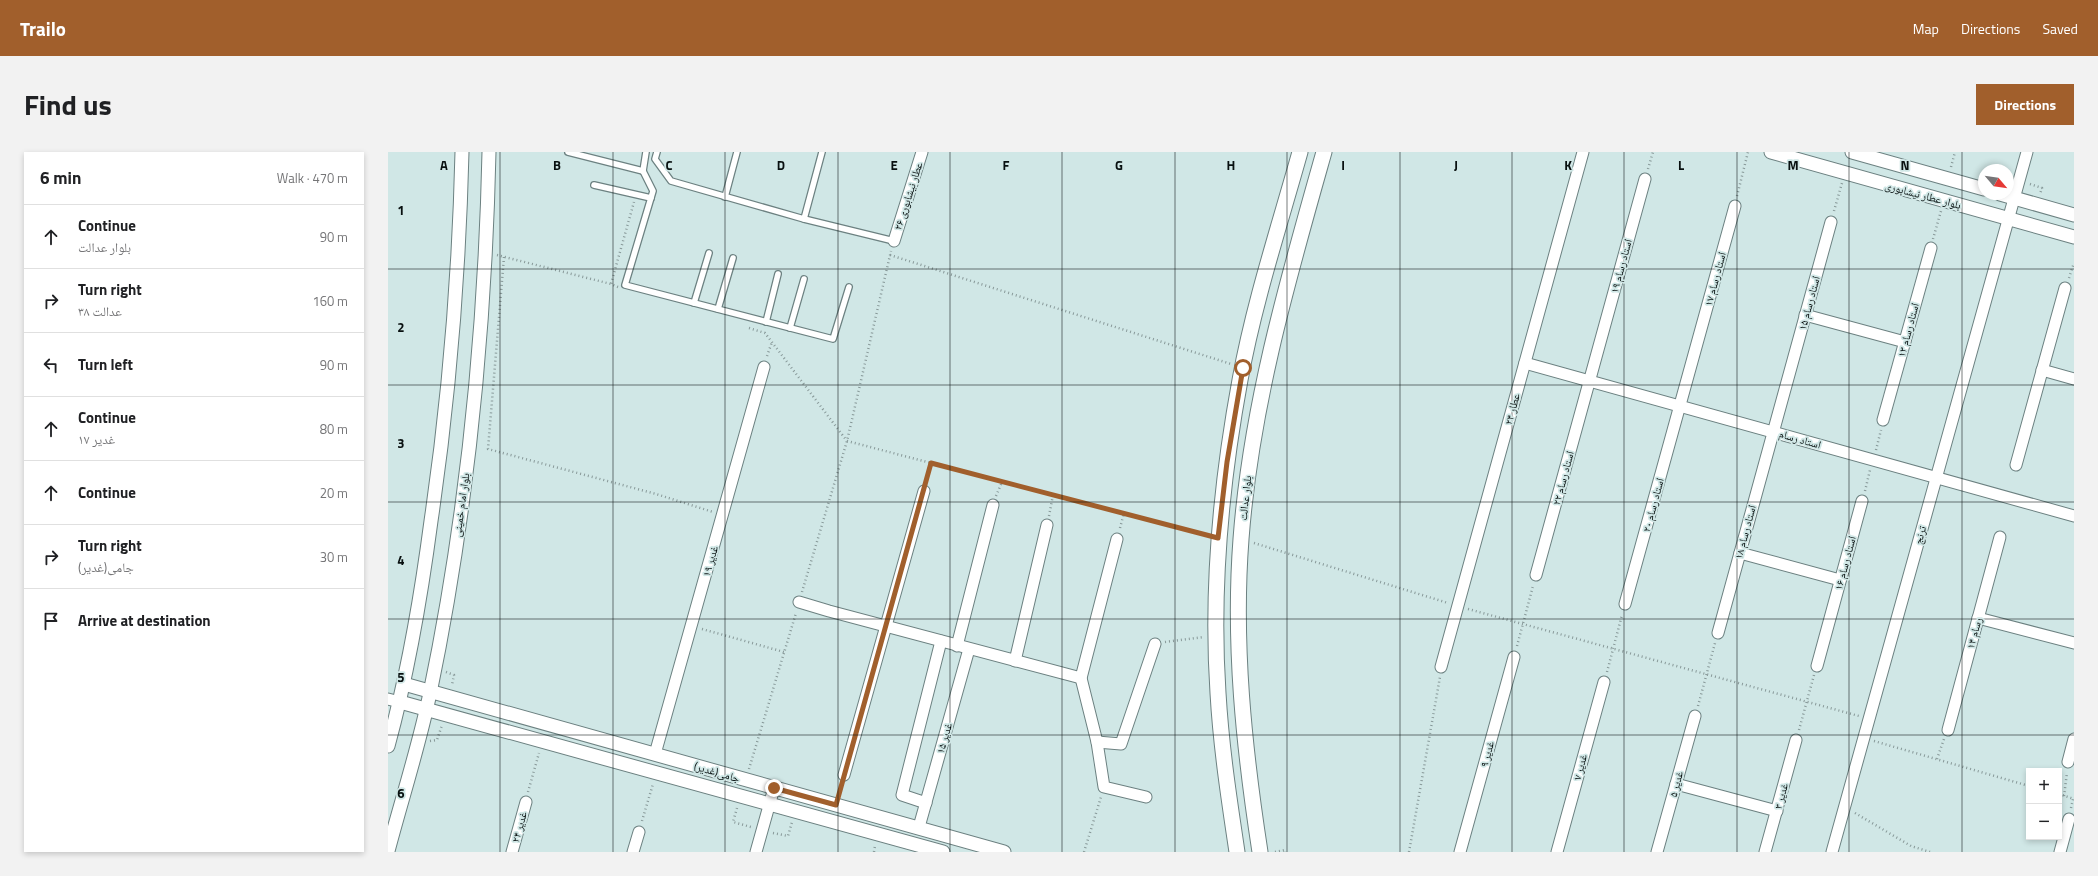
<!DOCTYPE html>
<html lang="en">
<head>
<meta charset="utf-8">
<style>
  :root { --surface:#fff; --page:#f2f2f2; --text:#202124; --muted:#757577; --line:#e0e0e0; --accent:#a15f2c }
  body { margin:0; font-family:"Titillium Web","Noto Naskh Arabic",sans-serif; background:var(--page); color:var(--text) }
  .controls { position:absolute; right:12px; bottom:12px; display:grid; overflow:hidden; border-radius:0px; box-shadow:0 2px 6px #0003 }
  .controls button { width:36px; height:36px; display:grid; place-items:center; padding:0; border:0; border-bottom:1px solid var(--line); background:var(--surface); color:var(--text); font:20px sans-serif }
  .compass { position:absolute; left:1590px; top:12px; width:36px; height:36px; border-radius:50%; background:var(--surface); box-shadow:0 2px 6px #0003; rotate:119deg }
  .stop { position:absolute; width:12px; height:12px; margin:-9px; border:3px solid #a15f2c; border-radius:50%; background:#fff }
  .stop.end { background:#a15f2c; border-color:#fff; box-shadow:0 1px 4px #0008 }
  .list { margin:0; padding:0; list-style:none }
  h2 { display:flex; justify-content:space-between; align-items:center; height:52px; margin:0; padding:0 16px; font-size:17px }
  h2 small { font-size:13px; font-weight:400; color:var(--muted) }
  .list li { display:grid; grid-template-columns:26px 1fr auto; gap:12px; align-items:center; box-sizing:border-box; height:64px; padding:0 16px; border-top:1px solid var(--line) }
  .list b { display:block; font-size:15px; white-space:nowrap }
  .list p { margin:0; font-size:13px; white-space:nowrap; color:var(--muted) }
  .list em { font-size:13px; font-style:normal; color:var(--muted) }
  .icon { flex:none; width:22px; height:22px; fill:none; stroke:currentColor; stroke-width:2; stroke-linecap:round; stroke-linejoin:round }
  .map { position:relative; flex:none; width:1686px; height:700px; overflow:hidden; border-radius:0px }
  header { display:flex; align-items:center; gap:24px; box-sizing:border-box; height:56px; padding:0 20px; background:var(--accent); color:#fff }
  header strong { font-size:19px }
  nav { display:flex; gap:22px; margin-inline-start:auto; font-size:14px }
  .intro { display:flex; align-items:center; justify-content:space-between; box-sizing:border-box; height:96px; padding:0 24px }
  h1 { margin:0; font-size:28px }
  .button { padding:10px 18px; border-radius:0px; background:var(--accent); color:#fff; font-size:14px; font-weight:700 }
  main { display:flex; gap:24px; padding:0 24px }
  aside { flex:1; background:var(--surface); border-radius:0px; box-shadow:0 2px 6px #0003 }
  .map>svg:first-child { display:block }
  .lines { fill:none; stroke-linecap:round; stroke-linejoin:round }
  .service-casing { stroke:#6c8181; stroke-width:8 }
  .minor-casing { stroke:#6c8181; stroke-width:13 }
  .tertiary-casing { stroke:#6c8181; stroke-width:15 }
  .secondary-casing { stroke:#6c8181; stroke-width:17 }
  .path { stroke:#899; stroke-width:2.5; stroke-dasharray:1 3; stroke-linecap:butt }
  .service { stroke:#fff; stroke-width:5.5 }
  .minor { stroke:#fff; stroke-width:11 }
  .tertiary { stroke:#fff; stroke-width:13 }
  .secondary { stroke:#fff; stroke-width:15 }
  .route { stroke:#a15f2c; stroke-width:5 }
  .grid { fill:none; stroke:#081010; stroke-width:1; stroke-opacity:0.55 }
  .labels { text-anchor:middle; stroke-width:3.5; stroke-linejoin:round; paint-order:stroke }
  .street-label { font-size:11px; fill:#081010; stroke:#d0e7e6 }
  .grid-label { font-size:13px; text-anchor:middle; font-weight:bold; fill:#081010; stroke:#d0e7e6; stroke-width:3.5; stroke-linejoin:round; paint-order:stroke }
</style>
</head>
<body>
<header>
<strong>Trailo</strong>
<nav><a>Map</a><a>Directions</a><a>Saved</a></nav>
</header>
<div class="intro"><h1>Find us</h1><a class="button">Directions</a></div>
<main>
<aside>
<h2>6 min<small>Walk · 470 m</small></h2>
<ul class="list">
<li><svg class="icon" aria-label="ahead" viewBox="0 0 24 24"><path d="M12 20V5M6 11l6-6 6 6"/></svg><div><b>Continue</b><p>بلوار عدالت</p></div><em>90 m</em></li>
<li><svg class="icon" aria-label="right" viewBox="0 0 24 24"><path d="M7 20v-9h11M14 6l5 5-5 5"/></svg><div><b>Turn right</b><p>عدالت ۳۸</p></div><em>160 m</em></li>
<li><svg class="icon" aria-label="left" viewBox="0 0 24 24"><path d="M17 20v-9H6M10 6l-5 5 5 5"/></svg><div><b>Turn left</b></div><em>90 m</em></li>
<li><svg class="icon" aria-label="ahead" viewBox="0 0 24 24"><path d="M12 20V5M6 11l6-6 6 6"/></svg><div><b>Continue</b><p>غدیر ۱۷</p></div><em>80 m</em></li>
<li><svg class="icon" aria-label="ahead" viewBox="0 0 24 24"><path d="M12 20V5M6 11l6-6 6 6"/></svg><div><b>Continue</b></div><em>20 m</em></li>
<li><svg class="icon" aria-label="right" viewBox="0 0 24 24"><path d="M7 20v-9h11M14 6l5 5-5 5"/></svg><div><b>Turn right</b><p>جامی(غدیر)</p></div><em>30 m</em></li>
<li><svg class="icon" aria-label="arrive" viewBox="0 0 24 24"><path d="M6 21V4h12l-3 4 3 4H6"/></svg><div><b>Arrive at destination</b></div></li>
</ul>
</aside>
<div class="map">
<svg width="1686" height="700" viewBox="0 0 1686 700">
  <rect width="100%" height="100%" fill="#d0e7e6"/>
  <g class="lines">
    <g class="service-casing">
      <g id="service">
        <polyline points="180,0 255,19"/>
        <polyline points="269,0 267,7 283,29 416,67 506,89"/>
        <polyline points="255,19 265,39 237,133 445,187 461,135"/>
        <polyline points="255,19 258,0"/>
        <polyline points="206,33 263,46"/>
        <polyline points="337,45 349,0"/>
        <polyline points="416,67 434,0"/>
        <polyline points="306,151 321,101"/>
        <polyline points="330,157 345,106"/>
        <polyline points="378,170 390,122"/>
        <polyline points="402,176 416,127"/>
      </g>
    </g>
    <g class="minor-casing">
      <g id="minor">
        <polyline points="506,89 534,0"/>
        <polyline points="1417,163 1517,190"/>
        <polyline points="1137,211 1686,364"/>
        <polyline points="1654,218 1686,227"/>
        <polyline points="1495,268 1543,96"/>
        <polyline points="1628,313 1677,136"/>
        <polyline points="1352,401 1452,428"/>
        <polyline points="1148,423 1257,27"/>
        <polyline points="411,450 441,459 693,526 729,387"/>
        <polyline points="1237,452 1347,54"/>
        <polyline points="1590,466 1686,491"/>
        <polyline points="1330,481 1443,70"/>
        <polyline points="569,494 605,353"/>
        <polyline points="627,509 659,373"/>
        <polyline points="1429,514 1474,349"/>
        <polyline points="1053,515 1195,0"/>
        <polyline points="693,526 709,590 716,635 758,645"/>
        <polyline points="0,547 12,550"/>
        <polyline points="1560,578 1612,385"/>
        <polyline points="709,590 733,592 767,492"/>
        <polyline points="267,602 376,215"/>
        <polyline points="1680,610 1686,587"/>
        <polyline points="456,623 536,339"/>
        <polyline points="1288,632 1389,659"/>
        <polyline points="538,651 514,643 553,489"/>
        <polyline points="531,675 581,497"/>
        <polyline points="124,700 138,650"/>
        <polyline points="245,700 251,680"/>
        <polyline points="368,700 386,636"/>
        <polyline points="1072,700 1126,505"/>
        <polyline points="1169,700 1216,530"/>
        <polyline points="1269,700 1307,564"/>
        <polyline points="1377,700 1408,588"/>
        <polyline points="1444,700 1639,0"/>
        <polyline points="1672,700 1681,667"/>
      </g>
    </g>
    <g class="tertiary-casing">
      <g id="tertiary">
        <polyline points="1383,0 1686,85"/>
        <polyline points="1464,0 1596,37"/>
        <polyline points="1612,42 1686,63"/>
        <polyline points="16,532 616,700"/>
        <polyline points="12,550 555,700"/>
        <path d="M0,594C20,521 33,445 43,369C61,247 71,124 74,0"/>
        <path d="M0,699C14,646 31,594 42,541C79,363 97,181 101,0"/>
      </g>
    </g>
    <g class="secondary-casing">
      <g id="secondary">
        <path d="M849,700C841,647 833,594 830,541C823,436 833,331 852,228C866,151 891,75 912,0"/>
        <path d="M872,700C856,596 845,492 853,387C863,254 900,127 936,0"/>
      </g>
    </g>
    <g class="path">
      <polyline points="1563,15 1567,0"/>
      <polyline points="1260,17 1265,0"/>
      <polyline points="1642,32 1654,36 1652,42"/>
      <polyline points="1349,44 1360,0"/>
      <polyline points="1446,59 1454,31"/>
      <polyline points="1545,87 1553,59"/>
      <polyline points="109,103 223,132"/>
      <polyline points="502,103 843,212"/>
      <polyline points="116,105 100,297 268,342 325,360"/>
      <polyline points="1681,126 1686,111"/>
      <polyline points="230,135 223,132 246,50"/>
      <polyline points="361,176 377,181 459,289"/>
      <polyline points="379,204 384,190"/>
      <polyline points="459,289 818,383"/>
      <polyline points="1488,298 1493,278"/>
      <polyline points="538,330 543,311"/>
      <polyline points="1477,339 1482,318"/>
      <polyline points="608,344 614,330"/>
      <polyline points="661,364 665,343"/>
      <polyline points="732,376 736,361"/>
      <polyline points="866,391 1060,451"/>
      <polyline points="414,440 459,289 503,99"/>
      <polyline points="1080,457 1471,564"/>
      <polyline points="314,477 396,500"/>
      <polyline points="777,490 816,485"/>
      <polyline points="1129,494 1145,434"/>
      <polyline points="58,520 66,523 64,533"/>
      <polyline points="1219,520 1234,463"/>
      <polyline points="1310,554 1327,491"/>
      <polyline points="1411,578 1426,523"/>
      <polyline points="42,589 49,588 54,573"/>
      <polyline points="1486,589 1641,634"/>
      <polyline points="1549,607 1556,587"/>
      <polyline points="361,617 408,461"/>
      <polyline points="140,640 151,601"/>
      <polyline points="1671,642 1686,647"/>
      <polyline points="1676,644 1679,621"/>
      <polyline points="349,656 345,670 363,675"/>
      <polyline points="1683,656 1685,647"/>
      <polyline points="1467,661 1523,694 1542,700"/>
      <polyline points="254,669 265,632"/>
      <polyline points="385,681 400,684 404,670"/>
      <polyline points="486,700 487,694"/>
      <polyline points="696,700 713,645"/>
      <polyline points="887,700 897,698 897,700"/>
      <polyline points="1021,700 1052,525"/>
    </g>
    <use href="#service" class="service"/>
    <use href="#minor" class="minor"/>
    <use href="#tertiary" class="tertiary"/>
    <use href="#secondary" class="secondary"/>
  </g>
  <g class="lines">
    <polyline class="route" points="386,636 448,653 543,311 830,386 839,310 855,216"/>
  </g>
  <path class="grid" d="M112,0V700M225,0V700M337,0V700M450,0V700M562,0V700M674,0V700M787,0V700M899,0V700M1012,0V700M1124,0V700M1236,0V700M1349,0V700M1461,0V700M1574,0V700M0,117H1686M0,233H1686M0,350H1686M0,467H1686M0,583H1686"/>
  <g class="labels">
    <g class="street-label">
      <text transform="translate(1535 43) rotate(15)" y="4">بلوار عطار نیشابوری</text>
      <text transform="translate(520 44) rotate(-72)" y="4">عطار نیشابوری ۲۶</text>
      <text transform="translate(1233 114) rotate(-75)" y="4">استاد رسام ۱۹</text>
      <text transform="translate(1327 127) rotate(-75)" y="4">استاد رسام ۱۷</text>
      <text transform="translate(1421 151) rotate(-75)" y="4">استاد رسام ۱۵</text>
      <text transform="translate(1520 178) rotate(-75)" y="4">استاد رسام ۱۳</text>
      <text transform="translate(1124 257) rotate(-75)" y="4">عطار ۲۴</text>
      <text transform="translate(1412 287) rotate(16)" y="4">استاد رسام</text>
      <text transform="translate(1175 326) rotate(-75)" y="4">استاد رسام ۲۲</text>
      <text transform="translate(857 346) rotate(-84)" y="4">بلوار عدالت</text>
      <text transform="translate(73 353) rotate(-82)" y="4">بلوار امام خمینی</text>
      <text transform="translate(1265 353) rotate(-75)" y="4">استاد رسام ۲۰</text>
      <text transform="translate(1357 380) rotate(-75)" y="4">استاد رسام ۱۸</text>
      <text transform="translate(1532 383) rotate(-75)" y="4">ترنج</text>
      <text transform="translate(322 409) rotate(-74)" y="4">غدیر ۱۹</text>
      <text transform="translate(1457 411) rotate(-75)" y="4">استاد رسام ۱۶</text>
      <text transform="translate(1586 481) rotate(-75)" y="4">رسام ۱۴</text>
      <text transform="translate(556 586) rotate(-74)" y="4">غدیر ۱۵</text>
      <text transform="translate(1099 602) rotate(-75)" y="4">غدیر ۹</text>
      <text transform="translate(1192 615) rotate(-75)" y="4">غدیر ۷</text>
      <text transform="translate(329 620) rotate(16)" y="4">جامی(غدیر)</text>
      <text transform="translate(1288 632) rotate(-75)" y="4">غدیر ۵</text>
      <text transform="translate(1393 644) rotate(-75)" y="4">غدیر ۳</text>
      <text transform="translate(131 675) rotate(-75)" y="4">غدیر ۲۴</text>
    </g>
  </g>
  <g class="grid-label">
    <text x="56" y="18">A</text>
    <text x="169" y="18">B</text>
    <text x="281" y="18">C</text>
    <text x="393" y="18">D</text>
    <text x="506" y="18">E</text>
    <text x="618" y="18">F</text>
    <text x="731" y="18">G</text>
    <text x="843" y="18">H</text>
    <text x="955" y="18">I</text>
    <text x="1068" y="18">J</text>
    <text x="1180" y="18">K</text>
    <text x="1293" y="18">L</text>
    <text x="1405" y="18">M</text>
    <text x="1517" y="18">N</text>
    <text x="13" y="63">1</text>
    <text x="13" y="180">2</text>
    <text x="13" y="296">3</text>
    <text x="13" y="413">4</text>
    <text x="13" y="530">5</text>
    <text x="13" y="646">6</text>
  </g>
</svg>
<div class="controls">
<button>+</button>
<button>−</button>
</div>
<svg class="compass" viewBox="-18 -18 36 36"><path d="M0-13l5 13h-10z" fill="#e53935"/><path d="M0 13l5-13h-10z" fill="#757577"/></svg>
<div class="stop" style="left:855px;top:216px"></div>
<div class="stop end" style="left:386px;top:636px"></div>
</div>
</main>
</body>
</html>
